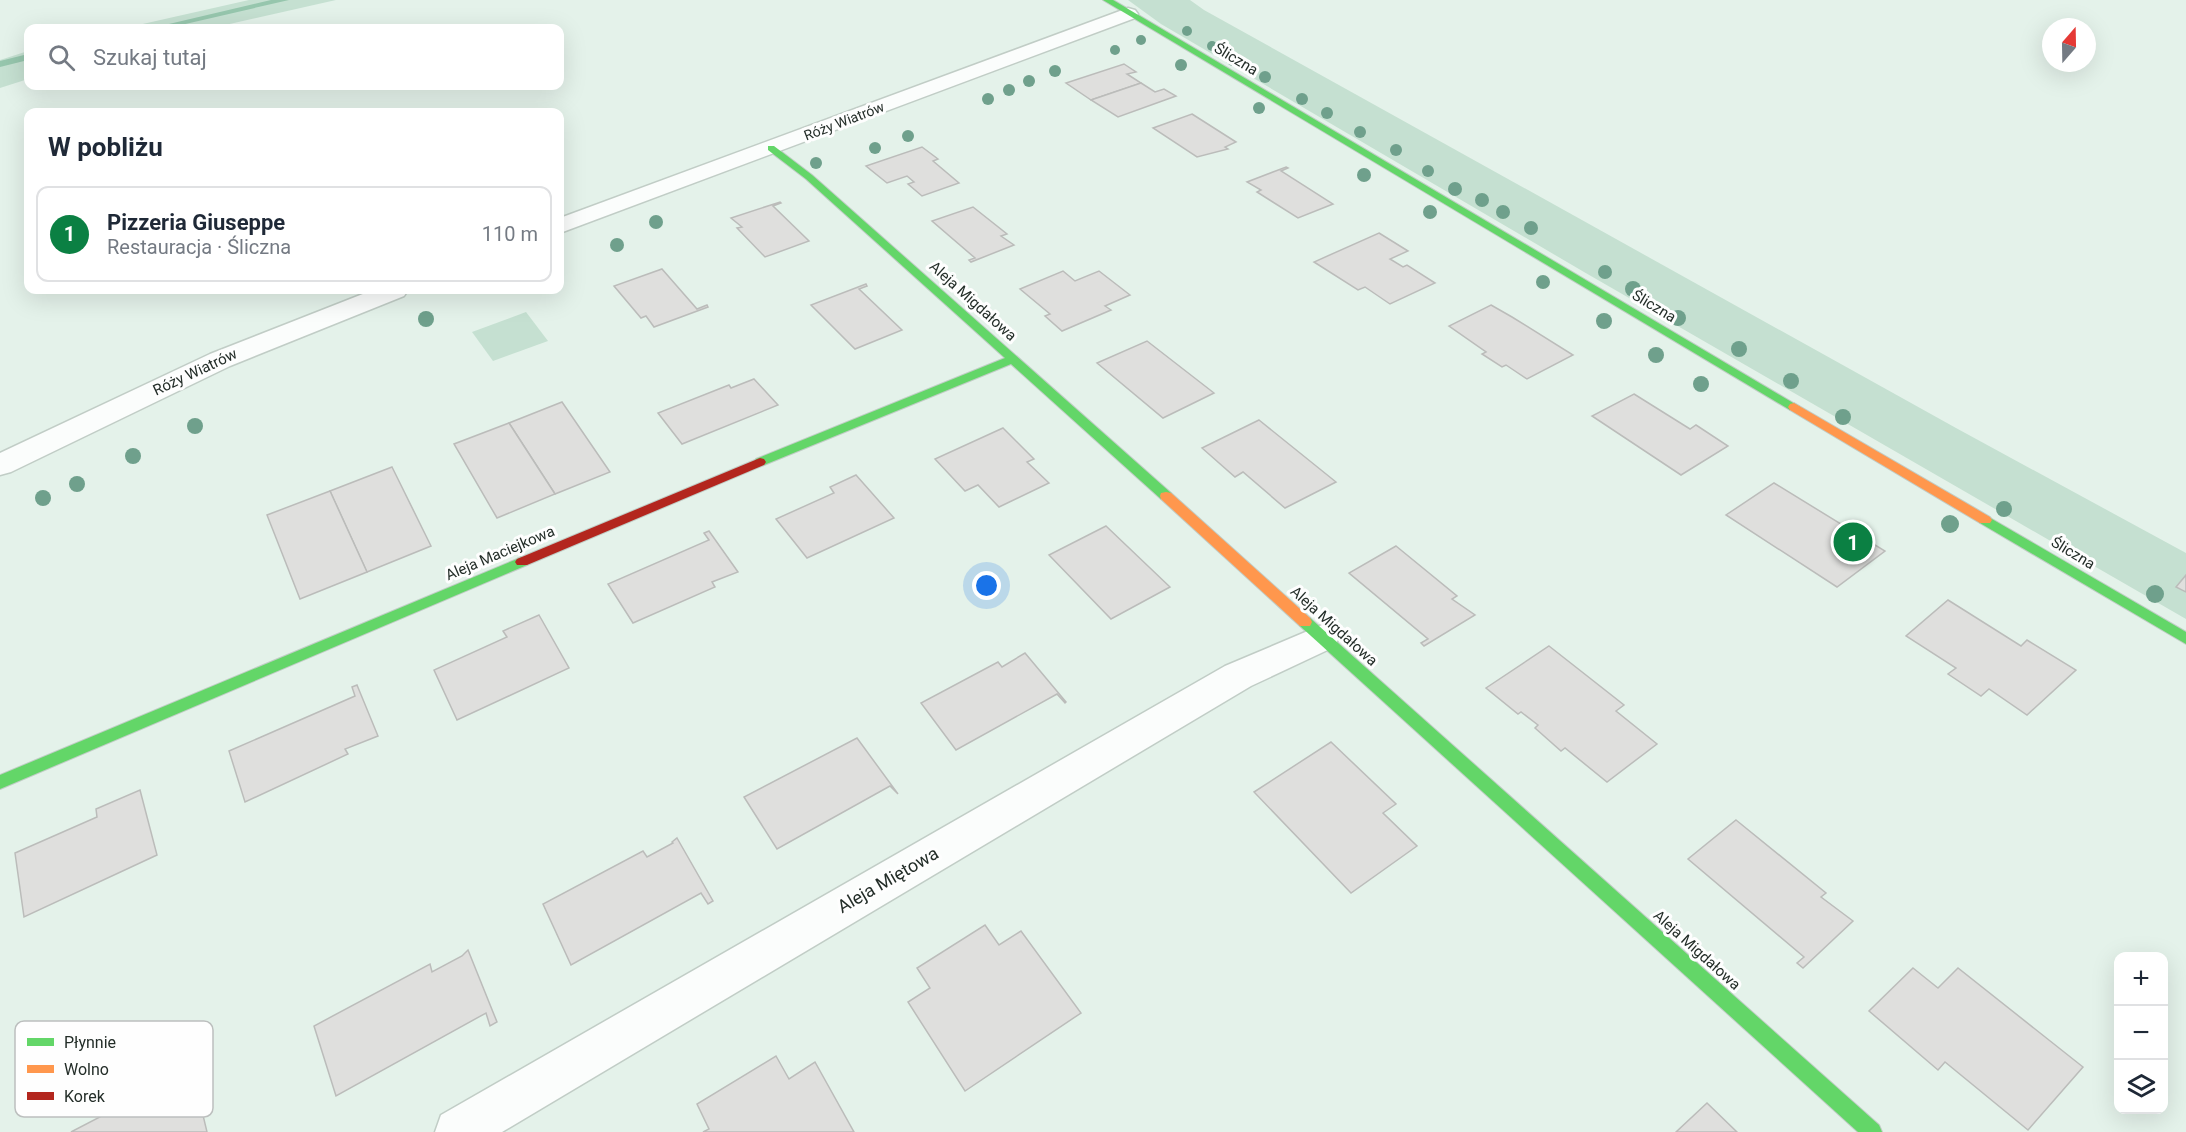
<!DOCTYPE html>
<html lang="pl">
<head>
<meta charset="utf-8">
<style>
  :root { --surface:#fff; --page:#f6f6f7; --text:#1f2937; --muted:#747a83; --line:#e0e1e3; --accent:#0b8043 }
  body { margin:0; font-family:Roboto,sans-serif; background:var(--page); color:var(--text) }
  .controls { position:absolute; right:18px; bottom:18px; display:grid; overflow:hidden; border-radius:12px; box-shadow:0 6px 24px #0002 }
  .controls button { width:54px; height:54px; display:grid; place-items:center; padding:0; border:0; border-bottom:2px solid var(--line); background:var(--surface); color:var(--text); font:30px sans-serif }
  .compass { position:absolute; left:2042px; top:18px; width:54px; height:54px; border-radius:50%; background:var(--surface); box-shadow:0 6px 24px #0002; rotate:20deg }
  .you { position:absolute; left:987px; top:586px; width:21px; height:21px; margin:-15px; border:4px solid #fff; border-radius:50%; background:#1a73e8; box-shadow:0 0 0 9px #1a73e833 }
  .badge { display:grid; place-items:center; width:39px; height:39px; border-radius:50%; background:var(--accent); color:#fff; font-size:20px; font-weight:700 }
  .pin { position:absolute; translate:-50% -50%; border:3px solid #fff; box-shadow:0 2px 6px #0006 }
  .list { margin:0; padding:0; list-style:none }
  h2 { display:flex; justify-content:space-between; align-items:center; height:78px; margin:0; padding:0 24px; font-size:26px }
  h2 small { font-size:20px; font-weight:400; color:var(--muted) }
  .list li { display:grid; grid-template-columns:39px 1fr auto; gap:18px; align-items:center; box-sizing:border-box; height:96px; margin:0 12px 12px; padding:0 12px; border:2px solid var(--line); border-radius:12px }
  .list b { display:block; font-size:22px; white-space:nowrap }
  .list p { margin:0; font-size:20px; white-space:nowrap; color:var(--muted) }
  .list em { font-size:20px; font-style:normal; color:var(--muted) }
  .icon { flex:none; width:33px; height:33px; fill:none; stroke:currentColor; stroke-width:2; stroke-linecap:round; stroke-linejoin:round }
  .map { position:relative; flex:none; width:2186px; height:1132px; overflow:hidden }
  .search { position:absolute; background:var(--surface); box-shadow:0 6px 24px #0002; left:24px; top:24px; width:540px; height:66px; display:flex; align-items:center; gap:15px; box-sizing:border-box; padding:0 21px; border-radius:12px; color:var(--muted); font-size:22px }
  .panel { position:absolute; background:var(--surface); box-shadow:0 6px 24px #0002; left:24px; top:108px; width:540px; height:186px; border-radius:12px }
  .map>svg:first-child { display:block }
  .green { fill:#c5e0d1 }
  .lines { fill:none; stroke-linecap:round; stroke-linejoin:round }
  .stream { fill:#96c6ad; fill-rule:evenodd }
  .building { fill:#dfdfdd; stroke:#bbbcba; stroke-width:1.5 }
  .street-casing { stroke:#c1cdc6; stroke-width:3 }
  .fast-casing { stroke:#c1cdc6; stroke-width:2 }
  .slow-casing { stroke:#c1cdc6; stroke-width:2 }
  .jam-casing { stroke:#c1cdc6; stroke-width:2 }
  .street { fill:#fbfdfc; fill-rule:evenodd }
  .fast { fill:#63d668; fill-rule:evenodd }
  .slow { fill:#ff974d; fill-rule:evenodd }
  .jam { fill:#b3261e; fill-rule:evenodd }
  .tree { fill:#6fa08c }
  .labels { text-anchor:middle; stroke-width:6; stroke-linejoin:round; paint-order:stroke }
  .far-street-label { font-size:14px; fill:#232d28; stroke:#fefefe }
  .street-label { font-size:15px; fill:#232d28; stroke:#fefefe }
  .near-street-label { font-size:18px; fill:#232d28; stroke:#fefefe }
  .key { fill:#fefefe; stroke:#bcbfbe; stroke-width:1.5 }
  .key-label { font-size:16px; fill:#232d28 }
</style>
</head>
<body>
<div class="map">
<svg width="2186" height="1132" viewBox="0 0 2186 1132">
  <rect width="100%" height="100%" fill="#e4f2ea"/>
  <g class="green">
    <polygon points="249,0 336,0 212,28 125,28"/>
    <polygon points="1128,0 1190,0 1204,10 1956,428 2186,553 2186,619 1584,272 1161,24"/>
    <polygon points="28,51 28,79 0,88 0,60"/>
    <polygon points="526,312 548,341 493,361 472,332"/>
  </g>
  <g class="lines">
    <g class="stream">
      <polygon points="271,0 289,0 168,28 152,28"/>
      <polygon points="28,54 28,60 0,67 0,61"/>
    </g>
  </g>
  <g class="building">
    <polygon points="1124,64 1136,72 1127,74 1141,83 1091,100 1066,83"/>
    <polygon points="1141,83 1155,92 1164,89 1176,96 1118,117 1091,100"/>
    <polygon points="1192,114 1236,142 1225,147 1228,149 1197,157 1153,128"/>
    <polygon points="922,147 938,159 933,161 959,183 922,196 908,184 914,182 907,176 887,183 866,166"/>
    <polygon points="1286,167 1288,168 1281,171 1333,204 1298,218 1257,192 1261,190 1247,182"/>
    <polygon points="780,202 781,203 773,206 809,241 765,257 737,228 742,227 731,218"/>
    <polygon points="973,207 1007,234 1001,236 1014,245 971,262 969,260 975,258 932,221"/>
    <polygon points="1379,233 1408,251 1390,259 1403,267 1407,265 1435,283 1390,304 1365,287 1358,290 1314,262"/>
    <polygon points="662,269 697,309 707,305 708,307 654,327 646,316 641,318 614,286"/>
    <polygon points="1063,271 1075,281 1099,271 1130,295 1105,306 1111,310 1062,331 1045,316 1050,314 1020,289"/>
    <polygon points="866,284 867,286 859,289 902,330 855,349 811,305"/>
    <polygon points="1491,305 1512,317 1573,355 1527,379 1506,365 1502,367 1482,354 1486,352 1449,326"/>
    <polygon points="1147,341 1214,393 1163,418 1097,363"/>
    <polygon points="754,379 778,405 682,444 658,413 729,385 731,388"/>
    <polygon points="1634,394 1690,429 1696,425 1728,446 1681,475 1592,416"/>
    <polygon points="562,402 610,472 555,494 509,423"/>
    <polygon points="1259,420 1336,482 1285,508 1243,472 1235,477 1202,448"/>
    <polygon points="509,423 555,494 497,518 454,444"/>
    <polygon points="1003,428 1034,459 1027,462 1049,483 999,507 978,485 965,491 935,459"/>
    <polygon points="392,467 431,546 367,572 330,491"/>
    <polygon points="856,475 894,518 807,558 776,519 834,493 830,487"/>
    <polygon points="1774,483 1885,551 1837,587 1726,515"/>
    <polygon points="330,491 367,572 300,599 267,515"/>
    <polygon points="1106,526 1170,587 1111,619 1049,555"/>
    <polygon points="709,531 738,572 712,582 715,587 633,623 608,584 709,540 704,533"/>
    <polygon points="1396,546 1457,596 1452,599 1475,615 1424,646 1421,643 1428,639 1349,573"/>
    <polygon points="2186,575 2186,592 2176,587"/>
    <polygon points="1948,600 2021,646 2027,640 2076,670 2027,715 1989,689 1981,696 1948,674 1956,668 1906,636"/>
    <polygon points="539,615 569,668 457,720 434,670 507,637 503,631"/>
    <polygon points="1549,646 1624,705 1616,711 1657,744 1607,782 1565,748 1561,751 1535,728 1538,725 1521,712 1518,714 1486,688"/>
    <polygon points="1025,653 1066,702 1065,703 1057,694 956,750 921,703 998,662 1002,667"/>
    <polygon points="357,685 378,736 345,749 348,754 245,802 229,751 355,696 352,687"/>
    <polygon points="857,738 898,794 890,786 777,849 744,797"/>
    <polygon points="1331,742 1396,804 1383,813 1417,846 1351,893 1254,792"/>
    <polygon points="140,790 157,855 24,917 15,853 97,817 96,809"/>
    <polygon points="1736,820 1826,893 1821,897 1853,921 1803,968 1797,963 1804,957 1688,859"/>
    <polygon points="677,838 713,901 708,904 701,893 571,965 543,904 643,851 647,857 673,843 672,842"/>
    <polygon points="985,925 999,945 1021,931 1081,1013 965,1091 908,1002 930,988 917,968"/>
    <polygon points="468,950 497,1022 490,1026 486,1013 336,1096 314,1026 430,964 432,972 462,956"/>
    <polygon points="1913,968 1938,988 1958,968 2083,1067 2028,1130 1945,1062 1938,1070 1869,1011"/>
    <polygon points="776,1056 789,1079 815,1062 854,1132 703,1132 709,1129 697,1104"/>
    <polygon points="192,1069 207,1132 71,1132"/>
    <polygon points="1707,1103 1737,1132 1676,1132"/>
  </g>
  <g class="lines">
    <g class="street-casing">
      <g id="street">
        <polygon points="1128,8 1135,10 1138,14 1135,18 560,233 560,218"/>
        <polygon points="373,290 408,290 404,296 230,366 11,472 0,475 0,453 210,354"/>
        <polygon points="1322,625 1334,629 1339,638 1334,647 1251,686 502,1132 435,1132 441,1115 1225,666"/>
      </g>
    </g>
    <g class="fast-casing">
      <g id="fast">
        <polygon points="1103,0 1113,0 1800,407 1798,410 1790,410"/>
        <polygon points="768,146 774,146 812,175 1171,493 1172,496 1171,499 1161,499 1011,364 764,465 756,465 754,462 756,459 1005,358 806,179 768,150"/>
        <polygon points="1985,515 2186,632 2186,644 1980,523 1978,520"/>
        <polygon points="522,557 527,559 529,562 527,565 0,789 0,775"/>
        <polygon points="1305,617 1310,618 1879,1125 1882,1132 1858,1132 1300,626 1298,622 1300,618"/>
      </g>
    </g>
    <g class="slow-casing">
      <g id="slow">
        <polygon points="1794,403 1990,517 1992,520 1990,523 1980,523 1790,410 1788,407 1790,404"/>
        <polygon points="1166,492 1171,493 1310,618 1312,622 1310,626 1300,626 1161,499 1160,496 1161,493"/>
      </g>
    </g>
    <g class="jam-casing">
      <polygon id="jam" points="760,458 764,459 766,462 764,465 527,565 517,565 515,562 517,559"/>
    </g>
    <use href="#street" class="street"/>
    <use href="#fast" class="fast"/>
    <use href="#slow" class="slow"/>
    <use href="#jam" class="jam"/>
  </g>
  <g class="tree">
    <circle cx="1187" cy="31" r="5"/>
    <circle cx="1141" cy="40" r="5"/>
    <circle cx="1212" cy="46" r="5"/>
    <circle cx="1115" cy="50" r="5"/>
    <circle cx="1233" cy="60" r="6"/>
    <circle cx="1181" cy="65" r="6"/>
    <circle cx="1055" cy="71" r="6"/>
    <circle cx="1265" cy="77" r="6"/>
    <circle cx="1029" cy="81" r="6"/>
    <circle cx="1009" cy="90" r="6"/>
    <circle cx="988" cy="99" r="6"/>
    <circle cx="1302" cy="99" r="6"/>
    <circle cx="1259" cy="108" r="6"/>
    <circle cx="1327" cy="113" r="6"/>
    <circle cx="1360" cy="132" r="6"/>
    <circle cx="908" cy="136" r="6"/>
    <circle cx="875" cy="148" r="6"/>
    <circle cx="1396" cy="150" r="6"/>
    <circle cx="816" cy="163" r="6"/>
    <circle cx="1428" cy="171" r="6"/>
    <circle cx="1364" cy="175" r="7"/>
    <circle cx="1455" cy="189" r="7"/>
    <circle cx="1482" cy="200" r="7"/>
    <circle cx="1430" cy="212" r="7"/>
    <circle cx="1503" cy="212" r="7"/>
    <circle cx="656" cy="222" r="7"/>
    <circle cx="1531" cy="228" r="7"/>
    <circle cx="617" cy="245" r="7"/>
    <circle cx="1605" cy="272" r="7"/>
    <circle cx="1543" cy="282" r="7"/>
    <circle cx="1633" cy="289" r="8"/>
    <circle cx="1678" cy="318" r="8"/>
    <circle cx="426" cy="319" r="8"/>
    <circle cx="1604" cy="321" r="8"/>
    <circle cx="1739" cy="349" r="8"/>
    <circle cx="1656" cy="355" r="8"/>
    <circle cx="1791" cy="381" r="8"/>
    <circle cx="1701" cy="384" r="8"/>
    <circle cx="1843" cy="417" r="8"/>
    <circle cx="195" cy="426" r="8"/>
    <circle cx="133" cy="456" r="8"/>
    <circle cx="77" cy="484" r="8"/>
    <circle cx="43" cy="498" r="8"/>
    <circle cx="2004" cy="509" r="8"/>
    <circle cx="1950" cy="524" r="9"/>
    <circle cx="2155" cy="594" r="9"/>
  </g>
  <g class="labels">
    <g class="far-street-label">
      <text transform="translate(844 121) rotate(-21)" y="5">Róży Wiatrów</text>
    </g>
    <g class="street-label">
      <text transform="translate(1236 59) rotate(31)" y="5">Śliczna</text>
      <text transform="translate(973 301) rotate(42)" y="5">Aleja Migdałowa</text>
      <text transform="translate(1654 306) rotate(31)" y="5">Śliczna</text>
      <text transform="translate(195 372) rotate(-25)" y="5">Róży Wiatrów</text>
      <text transform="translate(500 553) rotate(-23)" y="5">Aleja Maciejkowa</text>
      <text transform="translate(2073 553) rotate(31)" y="5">Śliczna</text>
      <text transform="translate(1334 626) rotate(42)" y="5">Aleja Migdałowa</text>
      <text transform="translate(1697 950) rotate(42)" y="5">Aleja Migdałowa</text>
    </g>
    <g class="near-street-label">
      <text transform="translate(888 880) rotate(-30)" y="6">Aleja Miętowa</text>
    </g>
  </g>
  <rect x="15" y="1021" width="198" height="96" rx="9" class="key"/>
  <rect x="27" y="1038" width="27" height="8" fill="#63d668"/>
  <rect x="27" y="1065" width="27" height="8" fill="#ff974d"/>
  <rect x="27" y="1092" width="27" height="8" fill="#b3261e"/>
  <g class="key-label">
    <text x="64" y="1048">Płynnie</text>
    <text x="64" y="1075">Wolno</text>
    <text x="64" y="1102">Korek</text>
  </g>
</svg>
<div class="controls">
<button>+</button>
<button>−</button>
<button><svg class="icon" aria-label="layers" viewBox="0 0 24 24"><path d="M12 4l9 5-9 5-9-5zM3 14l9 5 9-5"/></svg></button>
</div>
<svg class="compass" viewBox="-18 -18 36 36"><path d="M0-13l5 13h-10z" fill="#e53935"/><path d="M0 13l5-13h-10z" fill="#747a83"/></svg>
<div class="you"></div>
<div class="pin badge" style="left:1853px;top:542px">1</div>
<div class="search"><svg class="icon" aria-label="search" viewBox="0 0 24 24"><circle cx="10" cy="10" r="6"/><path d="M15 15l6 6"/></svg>Szukaj tutaj</div>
<section class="panel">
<h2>W pobliżu<small></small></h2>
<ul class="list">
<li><span class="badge">1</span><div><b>Pizzeria Giuseppe</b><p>Restauracja · Śliczna</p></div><em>110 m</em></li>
</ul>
</section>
</div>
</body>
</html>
